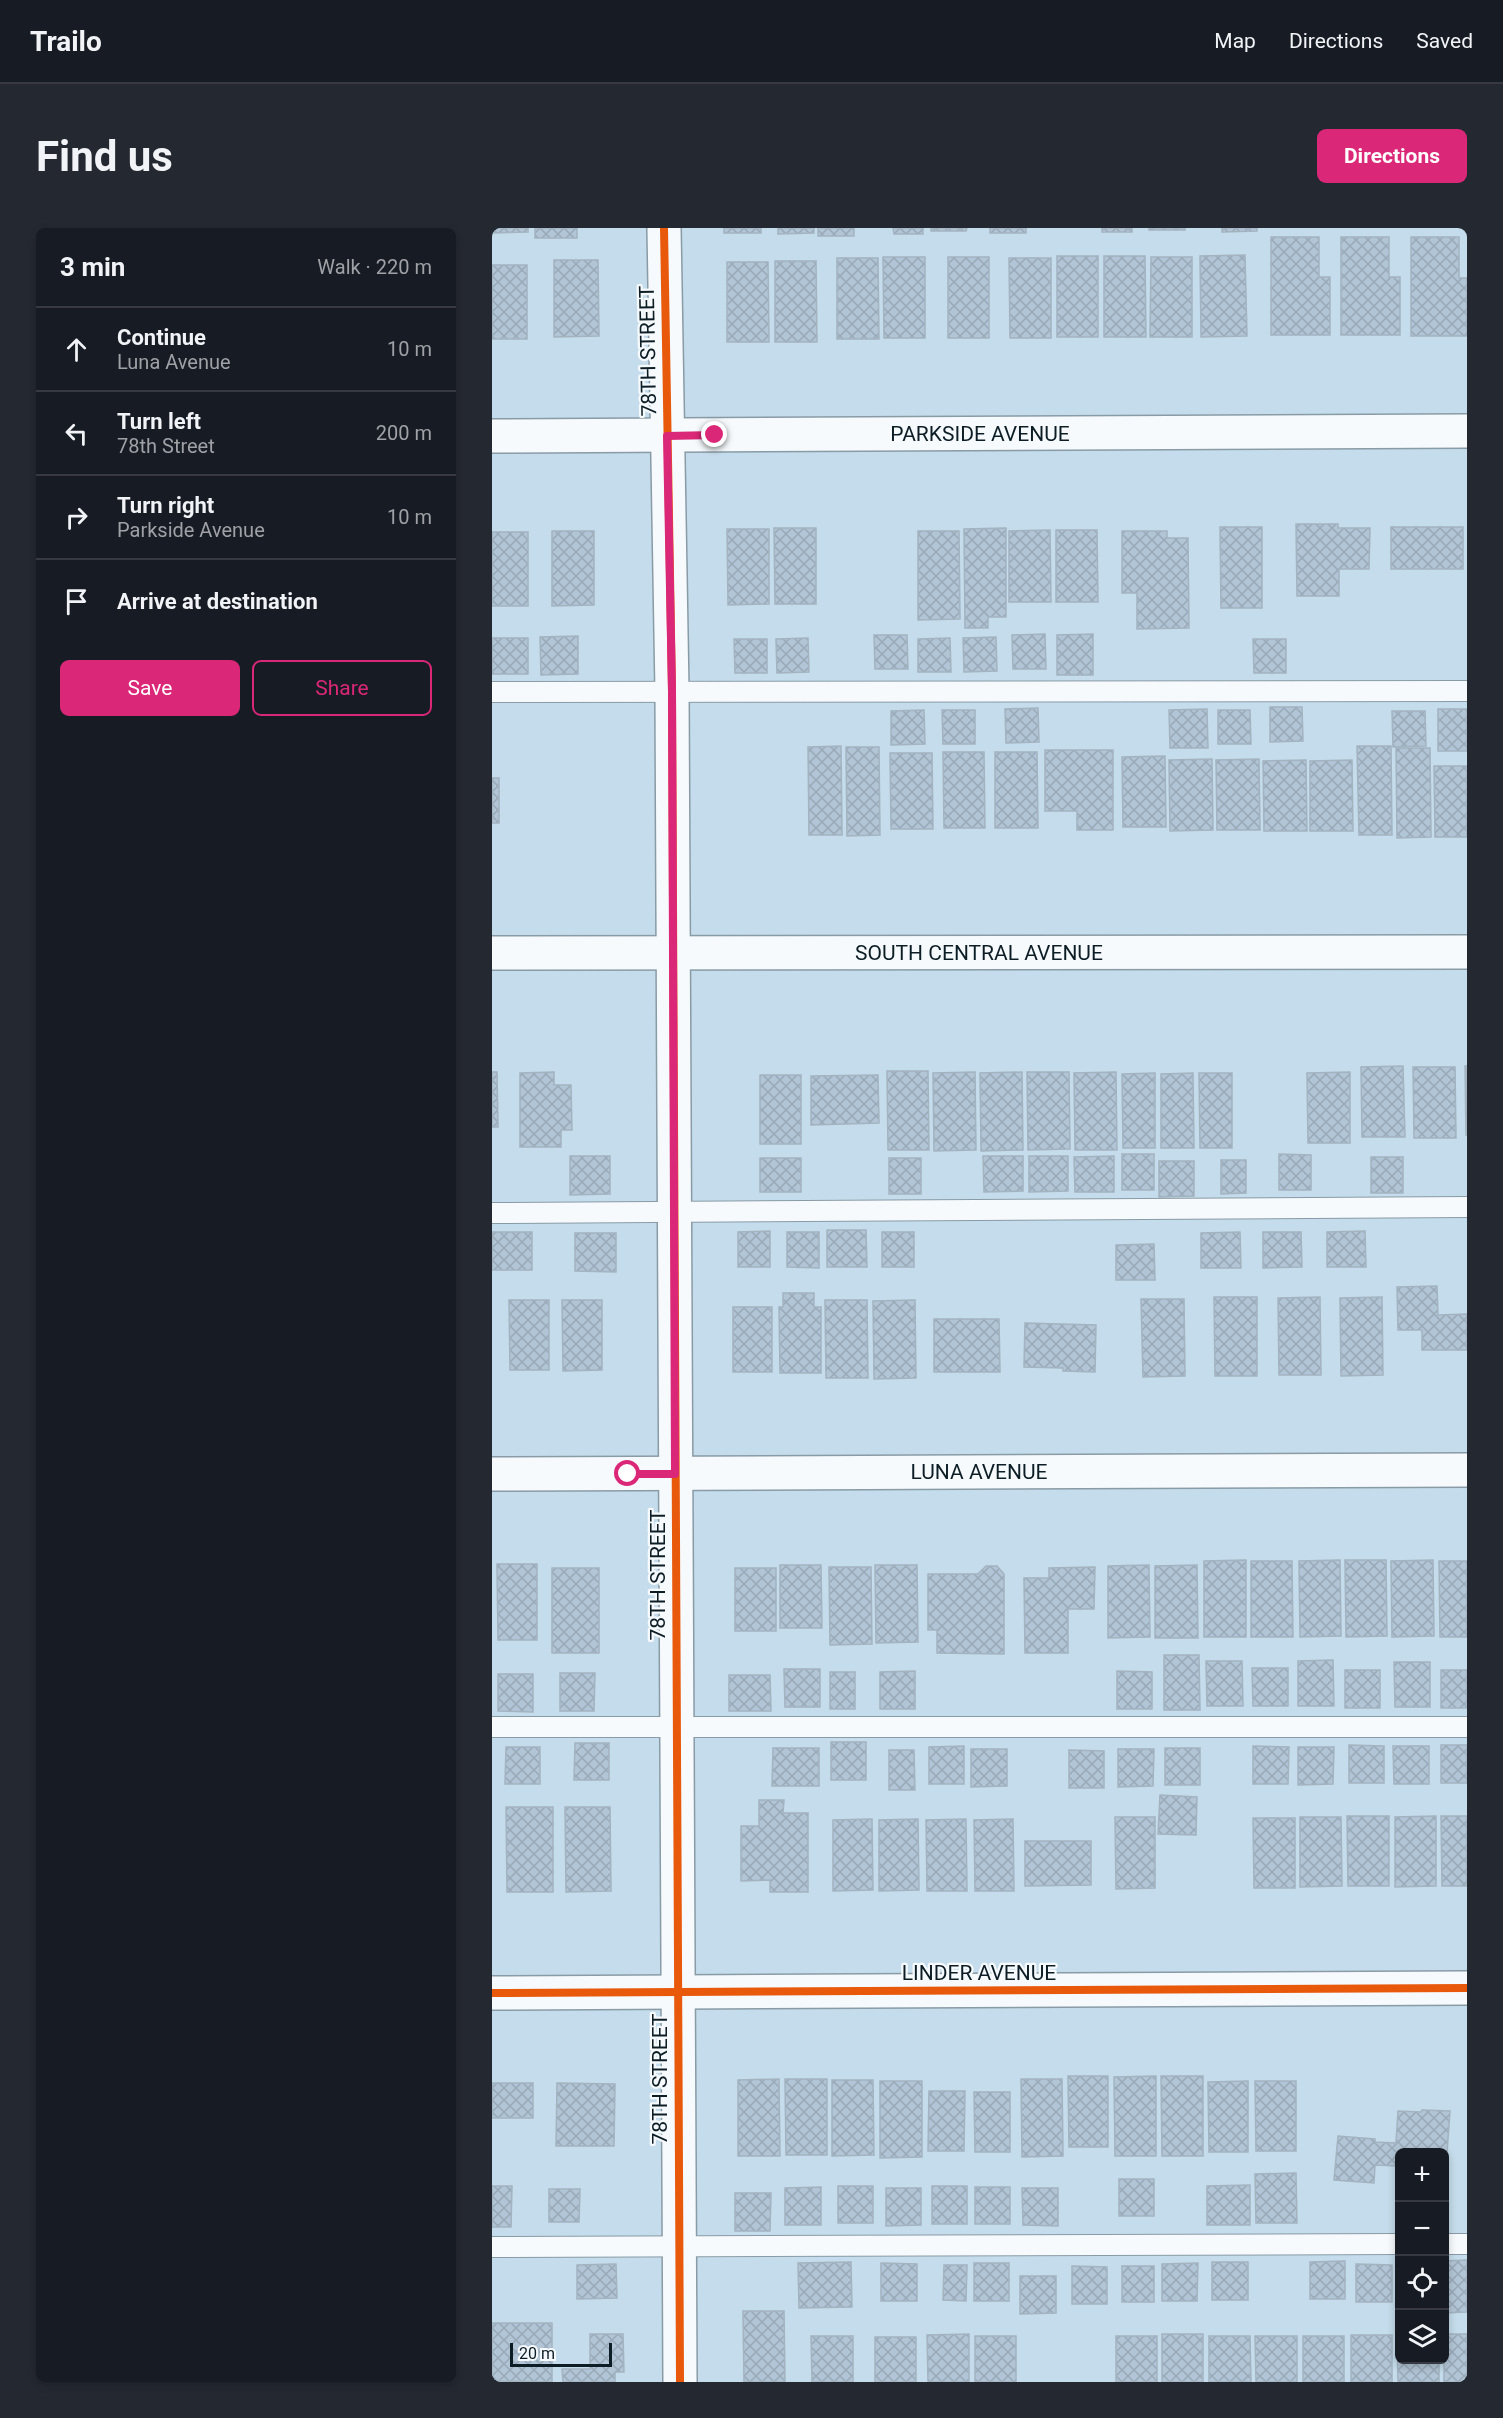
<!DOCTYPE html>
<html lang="en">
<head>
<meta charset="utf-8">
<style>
  :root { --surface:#171b24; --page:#242831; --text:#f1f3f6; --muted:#9ea1a6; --line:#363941; --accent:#db2777 }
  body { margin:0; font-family:Roboto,sans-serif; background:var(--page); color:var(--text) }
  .controls { position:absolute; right:18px; bottom:18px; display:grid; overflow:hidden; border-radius:9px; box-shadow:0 3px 9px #0003 }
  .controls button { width:54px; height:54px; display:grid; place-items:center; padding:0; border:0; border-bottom:2px solid var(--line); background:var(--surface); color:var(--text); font:30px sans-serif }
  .scale { position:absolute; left:18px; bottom:15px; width:102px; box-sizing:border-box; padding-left:6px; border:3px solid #0c1d26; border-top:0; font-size:16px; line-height:21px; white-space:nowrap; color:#0c1d26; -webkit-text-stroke:4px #f6fafd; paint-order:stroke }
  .stop { position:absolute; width:18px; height:18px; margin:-14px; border:4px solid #db2777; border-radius:50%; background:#fff }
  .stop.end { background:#db2777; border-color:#fff; box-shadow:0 2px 6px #0008 }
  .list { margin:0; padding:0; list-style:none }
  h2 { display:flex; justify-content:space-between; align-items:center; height:78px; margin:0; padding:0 24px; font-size:26px }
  h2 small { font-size:20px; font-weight:400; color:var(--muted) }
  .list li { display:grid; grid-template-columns:39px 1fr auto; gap:18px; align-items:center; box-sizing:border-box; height:84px; padding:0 24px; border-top:2px solid var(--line) }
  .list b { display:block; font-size:22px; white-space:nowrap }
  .list p { margin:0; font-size:20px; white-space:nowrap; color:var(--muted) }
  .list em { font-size:20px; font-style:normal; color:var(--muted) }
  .actions { display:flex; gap:12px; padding:18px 24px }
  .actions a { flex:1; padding:14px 0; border:2px solid var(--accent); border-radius:9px; text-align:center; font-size:21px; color:var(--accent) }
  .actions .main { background:var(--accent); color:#fff }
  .icon { flex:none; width:33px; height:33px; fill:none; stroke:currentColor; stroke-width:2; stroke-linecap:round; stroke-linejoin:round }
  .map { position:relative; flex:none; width:975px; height:2154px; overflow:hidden; border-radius:9px }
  header { display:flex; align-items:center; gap:36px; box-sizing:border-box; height:84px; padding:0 30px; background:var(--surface); border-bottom:2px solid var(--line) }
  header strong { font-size:28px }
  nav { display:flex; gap:33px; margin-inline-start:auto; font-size:21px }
  .intro { display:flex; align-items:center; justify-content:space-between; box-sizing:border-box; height:144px; padding:0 36px }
  h1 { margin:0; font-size:42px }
  .button { padding:15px 27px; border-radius:9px; background:var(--accent); color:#fff; font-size:21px; font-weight:700 }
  main { display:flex; gap:36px; padding:0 36px }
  aside { flex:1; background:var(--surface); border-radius:9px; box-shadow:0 3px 9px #0003 }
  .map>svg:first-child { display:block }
  .building { fill:url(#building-cross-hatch); stroke:#a3b3c0; stroke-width:1.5 }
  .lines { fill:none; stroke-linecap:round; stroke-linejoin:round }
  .service-casing { stroke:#899ba6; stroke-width:22 }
  .minor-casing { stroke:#899ba6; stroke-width:36 }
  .tertiary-casing { stroke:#899ba6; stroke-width:36 }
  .service { stroke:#f6fafc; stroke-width:20 }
  .minor { stroke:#f6fafc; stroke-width:33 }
  .tertiary { stroke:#f6fafc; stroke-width:33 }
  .cycleway-casing { stroke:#f6fafd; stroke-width:11 }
  .cycleway { stroke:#e8590c; stroke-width:8 }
  .route { stroke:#db2777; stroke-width:8 }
  .labels { text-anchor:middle; stroke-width:4.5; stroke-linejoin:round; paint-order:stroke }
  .street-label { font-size:21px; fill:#0c1d26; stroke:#f6fafd }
</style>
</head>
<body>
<header>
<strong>Trailo</strong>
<nav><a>Map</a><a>Directions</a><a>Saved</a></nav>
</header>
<div class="intro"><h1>Find us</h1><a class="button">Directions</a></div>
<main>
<aside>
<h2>3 min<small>Walk · 220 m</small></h2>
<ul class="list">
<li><svg class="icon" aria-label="ahead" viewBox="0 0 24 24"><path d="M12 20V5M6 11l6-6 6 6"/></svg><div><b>Continue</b><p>Luna Avenue</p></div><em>10 m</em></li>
<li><svg class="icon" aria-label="left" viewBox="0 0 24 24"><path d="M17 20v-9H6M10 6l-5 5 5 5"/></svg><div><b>Turn left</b><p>78th Street</p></div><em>200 m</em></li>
<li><svg class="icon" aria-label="right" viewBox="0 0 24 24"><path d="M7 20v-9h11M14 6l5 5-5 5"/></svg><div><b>Turn right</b><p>Parkside Avenue</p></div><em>10 m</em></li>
<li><svg class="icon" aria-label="arrive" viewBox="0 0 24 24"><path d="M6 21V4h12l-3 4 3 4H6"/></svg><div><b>Arrive at destination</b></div></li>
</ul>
<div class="actions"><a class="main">Save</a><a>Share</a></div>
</aside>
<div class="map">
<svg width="975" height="2154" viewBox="0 0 975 2154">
  <defs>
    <pattern id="building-cross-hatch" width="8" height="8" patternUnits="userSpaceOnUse" patternTransform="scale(1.5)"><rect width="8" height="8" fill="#b2c5d6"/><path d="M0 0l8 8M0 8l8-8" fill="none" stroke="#98a9b8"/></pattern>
  </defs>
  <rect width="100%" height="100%" fill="#c4dceb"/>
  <g class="building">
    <polygon points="0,0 36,0 36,4 0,5"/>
    <rect x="43" y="0" width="42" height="10"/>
    <rect x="232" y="0" width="37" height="5"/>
    <polygon points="286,0 322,0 322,5 286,6"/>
    <rect x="326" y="0" width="36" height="8"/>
    <polygon points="401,0 431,0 431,6 402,6"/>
    <polygon points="439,0 475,0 474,3 439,3"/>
    <rect x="498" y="0" width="36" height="5"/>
    <rect x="610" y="0" width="30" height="4"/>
    <rect x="657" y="0" width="36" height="2"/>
    <polygon points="730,0 765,0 765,3 730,4"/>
    <polygon points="779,9 827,9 827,49 838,49 838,107 779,107"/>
    <polygon points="849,9 897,9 897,49 908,49 908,107 849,107"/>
    <polygon points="919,9 967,9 967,50 975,50 975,108 919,108"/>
    <polygon points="753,27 755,108 709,109 708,28"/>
    <rect x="565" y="28" width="41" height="81"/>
    <polygon points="612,28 653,28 654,109 612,109"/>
    <polygon points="391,29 433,29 433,110 392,110"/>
    <rect x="456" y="29" width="41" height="81"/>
    <polygon points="659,29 700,29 700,109 658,109"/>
    <polygon points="345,30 386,30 387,111 345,111"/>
    <polygon points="517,30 559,30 559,110 518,110"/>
    <polygon points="62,32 106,32 107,108 62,109"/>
    <polygon points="283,33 324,33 325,114 283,114"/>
    <polygon points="235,34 276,34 277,114 235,114"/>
    <rect x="0" y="37" width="35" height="74"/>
    <polygon points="804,296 846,296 846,300 878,300 877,341 847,341 847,368 805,368"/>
    <polygon points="728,299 770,299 770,380 729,380"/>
    <rect x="899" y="299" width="72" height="42"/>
    <polygon points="282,300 324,300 324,376 283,376"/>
    <polygon points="514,300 514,389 496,389 496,400 473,400 472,301"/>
    <polygon points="235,301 277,301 277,376 236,377"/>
    <polygon points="558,302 559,374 517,374 517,303"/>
    <polygon points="564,302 605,302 606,374 564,374"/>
    <polygon points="60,303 102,303 102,377 60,378"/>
    <polygon points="426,303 467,303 468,391 426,392"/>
    <polygon points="630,303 675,303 675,310 696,310 697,400 645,401 645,365 630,365"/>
    <rect x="0" y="304" width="36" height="74"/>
    <polygon points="553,406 554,441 521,441 520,407"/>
    <polygon points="601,406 601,447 565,447 565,407"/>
    <polygon points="382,407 415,407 416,441 383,441"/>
    <polygon points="86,408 86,446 49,447 48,409"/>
    <polygon points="504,409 505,443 472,444 471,410"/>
    <rect x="0" y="410" width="36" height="36"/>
    <polygon points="316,410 317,444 285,445 284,411"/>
    <polygon points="458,410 459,444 426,444 426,411"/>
    <polygon points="242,411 275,411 275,445 243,445"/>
    <polygon points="761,411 794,411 794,445 762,445"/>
    <polygon points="778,479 810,479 811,513 778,514"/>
    <polygon points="546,480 547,514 514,515 513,481"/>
    <polygon points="715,481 716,520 678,520 677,482"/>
    <rect x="946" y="481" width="29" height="42"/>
    <polygon points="432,482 433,516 399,517 399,483"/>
    <polygon points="450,482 483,482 483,516 451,516"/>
    <polygon points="726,482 758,482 759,516 726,516"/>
    <polygon points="900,483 933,483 934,518 901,519"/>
    <polygon points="349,518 350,607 317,607 316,519"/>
    <polygon points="865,518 899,518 900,607 867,607"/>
    <polygon points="354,519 387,519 388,607 355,608"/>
    <polygon points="904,520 938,520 939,609 905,610"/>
    <polygon points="553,522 621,522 621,602 585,602 585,583 553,583"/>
    <polygon points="451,524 492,524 493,600 452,600"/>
    <polygon points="503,524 545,524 546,600 503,600"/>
    <polygon points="398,525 440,525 441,601 399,601"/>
    <polygon points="673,528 674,599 631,599 630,529"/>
    <polygon points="720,531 721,602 678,603 677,532"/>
    <polygon points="767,531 768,602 725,602 724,532"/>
    <polygon points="814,532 815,603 772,603 771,533"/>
    <polygon points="860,532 861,603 818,603 818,533"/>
    <polygon points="942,538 975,538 975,609 943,609"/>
    <rect x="0" y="550" width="7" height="45"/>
    <polygon points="911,838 913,909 870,909 869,839"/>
    <polygon points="973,838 975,838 974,908"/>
    <polygon points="921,839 963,839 964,910 922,910"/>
    <polygon points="395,843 436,843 437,922 396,922"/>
    <polygon points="0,844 5,844 6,899 0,899"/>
    <polygon points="62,844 62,857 79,857 80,902 69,902 69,919 28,919 28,845"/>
    <polygon points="483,844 484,922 442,923 441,845"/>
    <polygon points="530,844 531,922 489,923 488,845"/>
    <polygon points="535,844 577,844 578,921 536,922"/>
    <polygon points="624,844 625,922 583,922 582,845"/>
    <polygon points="858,844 858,915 816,915 815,845"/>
    <polygon points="663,845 663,920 631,920 630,846"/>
    <polygon points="701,845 702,920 669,920 669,846"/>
    <polygon points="707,845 740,845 740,920 708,920"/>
    <rect x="268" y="847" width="41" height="69"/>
    <polygon points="386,847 387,895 319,897 319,848"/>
    <rect x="630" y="926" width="32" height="36"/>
    <polygon points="787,926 819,927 819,962 787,962"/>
    <polygon points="78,928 118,928 118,966 78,967"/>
    <polygon points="491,928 531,928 531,963 492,964"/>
    <polygon points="537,928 576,928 576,963 537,964"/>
    <polygon points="622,928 622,964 583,964 582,929"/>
    <rect x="879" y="929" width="32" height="36"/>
    <rect x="268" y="930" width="41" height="34"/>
    <rect x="397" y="930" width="32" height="36"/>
    <polygon points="729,932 754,932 754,965 729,966"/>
    <polygon points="667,933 702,933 702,968 667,969"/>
    <polygon points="335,1002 374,1002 375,1039 335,1039"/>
    <polygon points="278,1003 278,1039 246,1039 246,1004"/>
    <polygon points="873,1003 874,1039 835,1039 835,1004"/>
    <rect x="0" y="1004" width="40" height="38"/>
    <polygon points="295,1004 327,1004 327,1040 295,1039"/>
    <rect x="390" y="1004" width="32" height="35"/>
    <polygon points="748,1004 749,1040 709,1040 709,1005"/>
    <polygon points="771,1004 809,1004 810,1039 771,1040"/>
    <polygon points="83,1005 124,1005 124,1044 83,1043"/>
    <polygon points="662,1016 663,1052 624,1052 624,1017"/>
    <polygon points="945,1058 946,1087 975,1086 975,1122 930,1122 930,1102 906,1102 905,1059"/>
    <polygon points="291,1065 322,1065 322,1079 329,1079 329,1145 288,1145 287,1079 291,1079"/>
    <polygon points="722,1069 765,1069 765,1148 723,1148"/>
    <polygon points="828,1069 829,1147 787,1147 786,1070"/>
    <polygon points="890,1069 891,1147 849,1148 848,1070"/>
    <polygon points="649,1071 692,1071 693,1148 651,1149"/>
    <polygon points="17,1072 57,1072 57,1142 18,1142"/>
    <polygon points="70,1072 110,1072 110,1142 71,1143"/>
    <polygon points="333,1072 375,1072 376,1150 334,1150"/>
    <polygon points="423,1072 424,1150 382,1151 381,1073"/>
    <rect x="241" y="1079" width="39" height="65"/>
    <polygon points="442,1091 507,1091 508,1144 442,1144"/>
    <polygon points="533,1095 604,1097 603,1144 571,1143 571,1140 532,1139"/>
    <polygon points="754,1332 754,1409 712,1409 712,1333"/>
    <polygon points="848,1332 849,1408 808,1409 807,1333"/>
    <polygon points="853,1332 894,1332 895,1408 854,1409"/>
    <polygon points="941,1332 942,1408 900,1409 899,1333"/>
    <polygon points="759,1333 800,1333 801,1409 759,1409"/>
    <polygon points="947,1333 975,1333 975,1409 948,1409"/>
    <polygon points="5,1336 45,1336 45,1412 6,1412"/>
    <polygon points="288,1337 329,1337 330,1400 288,1400"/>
    <polygon points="383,1337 425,1337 426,1414 384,1415"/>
    <polygon points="657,1337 658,1409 616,1410 616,1338"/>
    <polygon points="705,1337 706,1410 663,1410 663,1338"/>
    <polygon points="494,1338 505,1338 512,1346 512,1426 445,1425 445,1402 436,1402 436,1346 486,1346"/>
    <polygon points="337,1339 379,1339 380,1416 338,1417"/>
    <polygon points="603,1339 602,1381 576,1381 576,1425 533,1425 532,1350 557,1350 557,1340"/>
    <rect x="60" y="1340" width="47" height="85"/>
    <rect x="243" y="1340" width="41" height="63"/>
    <polygon points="672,1427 707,1427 708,1482 672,1482"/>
    <polygon points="841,1432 842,1478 806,1478 806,1433"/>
    <polygon points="714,1433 750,1433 751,1478 715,1478"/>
    <polygon points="902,1434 938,1434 938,1479 903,1479"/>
    <polygon points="760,1440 796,1440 796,1478 761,1478"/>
    <polygon points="292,1441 328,1441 328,1479 293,1479"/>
    <rect x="853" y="1442" width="35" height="38"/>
    <rect x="949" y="1442" width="26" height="38"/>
    <polygon points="423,1443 423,1481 388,1481 388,1444"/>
    <polygon points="625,1443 660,1444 660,1481 625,1481"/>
    <rect x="338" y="1444" width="25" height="37"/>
    <polygon points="68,1445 103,1445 102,1483 68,1483"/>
    <polygon points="6,1446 41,1446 41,1484 6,1483"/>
    <polygon points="237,1447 278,1447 279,1483 237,1483"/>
    <rect x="339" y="1514" width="35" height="38"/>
    <polygon points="83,1515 117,1515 117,1552 82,1552"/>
    <polygon points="857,1517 892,1518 892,1555 857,1555"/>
    <rect x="949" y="1517" width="26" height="38"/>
    <polygon points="472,1518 472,1556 437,1556 437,1519"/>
    <polygon points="761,1518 797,1519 796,1556 761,1556"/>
    <polygon points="901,1518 937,1518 937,1556 902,1556"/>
    <polygon points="14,1519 48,1519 48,1556 13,1556"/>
    <polygon points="806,1519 842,1519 841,1556 806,1557"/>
    <polygon points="281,1520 327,1520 327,1558 280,1558"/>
    <rect x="673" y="1520" width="35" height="37"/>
    <polygon points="479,1521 515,1521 515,1558 479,1559"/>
    <polygon points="626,1521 662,1521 661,1558 626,1559"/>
    <polygon points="397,1522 422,1522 423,1562 397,1562"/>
    <polygon points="577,1522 612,1523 612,1560 577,1560"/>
    <polygon points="668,1567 705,1569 704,1607 666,1606"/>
    <polygon points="267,1572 292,1572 291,1585 316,1585 316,1664 278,1664 278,1652 249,1653 249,1598 267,1598"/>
    <polygon points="14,1579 61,1579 61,1664 15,1664"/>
    <polygon points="73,1579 118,1579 119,1663 74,1664"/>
    <polygon points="855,1588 897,1588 897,1658 856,1658"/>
    <polygon points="944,1588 944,1658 903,1659 903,1589"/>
    <polygon points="949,1588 975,1588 975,1658 950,1658"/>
    <polygon points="623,1589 663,1589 663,1660 624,1661"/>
    <polygon points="808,1589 849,1589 850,1658 808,1659"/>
    <polygon points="761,1590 803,1590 803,1660 762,1660"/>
    <polygon points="380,1591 381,1662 341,1663 341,1592"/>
    <polygon points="426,1591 427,1662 387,1663 387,1592"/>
    <polygon points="474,1591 475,1663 435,1663 434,1592"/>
    <polygon points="521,1591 522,1663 483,1663 482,1592"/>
    <polygon points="533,1613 599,1613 599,1657 533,1658"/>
    <polygon points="576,1848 616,1848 616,1919 577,1919"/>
    <polygon points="664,1848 664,1928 623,1928 622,1849"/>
    <polygon points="669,1848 711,1848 711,1928 670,1928"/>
    <polygon points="287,1851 288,1928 246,1928 246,1852"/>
    <polygon points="293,1851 335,1851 335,1927 294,1927"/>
    <polygon points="529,1851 570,1851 571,1928 530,1929"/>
    <polygon points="340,1852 381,1852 382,1927 340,1928"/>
    <polygon points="388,1853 430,1853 430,1929 388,1930"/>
    <polygon points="756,1853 756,1924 717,1924 716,1854"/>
    <polygon points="763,1853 804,1853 804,1923 764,1923"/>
    <rect x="0" y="1855" width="41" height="35"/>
    <polygon points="65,1855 123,1856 122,1918 64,1918"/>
    <polygon points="437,1863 473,1863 472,1923 436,1923"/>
    <polygon points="482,1864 518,1864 518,1924 483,1924"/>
    <polygon points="930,1882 958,1883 955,1925 924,1922 924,1924 908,1924 908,1935 904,1934 904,1938 883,1937 882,1955 842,1952 846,1908 883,1911 883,1914 904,1915 906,1883 929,1884"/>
    <polygon points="804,1945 805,1995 764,1995 763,1946"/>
    <rect x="627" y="1951" width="35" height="37"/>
    <polygon points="758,1957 758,1997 715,1997 715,1958"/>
    <polygon points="0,1958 20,1958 19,1999 0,1999"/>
    <rect x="346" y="1958" width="35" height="37"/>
    <rect x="440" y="1958" width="35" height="38"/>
    <polygon points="329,1959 329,1997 293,1997 293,1960"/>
    <rect x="483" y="1959" width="35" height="37"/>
    <polygon points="394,1960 429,1960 429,1997 394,1998"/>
    <polygon points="530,1960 566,1960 566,1998 531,1997"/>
    <polygon points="57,1961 88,1961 87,1994 57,1994"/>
    <polygon points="243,1965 279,1965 278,2003 243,2003"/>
    <polygon points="975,2032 975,2084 953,2085 953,2033"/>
    <polygon points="853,2033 853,2071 818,2071 818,2034"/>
    <polygon points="359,2034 360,2079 307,2080 306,2035"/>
    <rect x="720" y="2034" width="36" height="38"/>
    <polygon points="389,2035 425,2036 425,2073 389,2073"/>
    <rect x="482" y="2035" width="35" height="38"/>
    <polygon points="706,2035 705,2073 670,2073 670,2036"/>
    <polygon points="124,2036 125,2070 85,2071 85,2037"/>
    <polygon points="864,2036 900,2037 900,2074 864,2074"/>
    <polygon points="452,2037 475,2037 474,2073 451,2072"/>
    <polygon points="580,2038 615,2039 615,2076 580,2076"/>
    <rect x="630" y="2038" width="32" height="36"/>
    <polygon points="528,2048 564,2048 564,2085 528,2086"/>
    <polygon points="251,2083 292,2083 293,2154 252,2154"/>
    <polygon points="0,2095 60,2095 60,2154 0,2153"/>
    <polygon points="98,2106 131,2106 132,2144 123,2144 123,2154 71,2154 70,2141 98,2141"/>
    <polygon points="477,2106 477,2154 436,2154 435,2107"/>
    <rect x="670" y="2106" width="41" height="48"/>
    <rect x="952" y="2106" width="23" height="48"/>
    <rect x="859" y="2107" width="41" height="47"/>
    <polygon points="319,2108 361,2108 361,2154 320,2154"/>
    <rect x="483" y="2108" width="41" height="46"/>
    <rect x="624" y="2108" width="41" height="46"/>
    <polygon points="717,2108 758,2108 759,2154 717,2154"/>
    <polygon points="763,2108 805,2108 805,2154 764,2154"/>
    <rect x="811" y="2108" width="41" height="46"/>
    <rect x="383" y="2109" width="41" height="45"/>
    <polygon points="905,2109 908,2109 908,2132 947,2132 947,2154 906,2154"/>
  </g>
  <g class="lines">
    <g class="service-casing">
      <g id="service">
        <polyline points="0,464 975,463"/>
        <polyline points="0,985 975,979"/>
        <polyline points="0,1499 975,1499"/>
        <polyline points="952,2016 975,2016"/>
        <polyline points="0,2019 908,2016"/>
      </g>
    </g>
    <g class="minor-casing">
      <g id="minor">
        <polyline points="172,0 180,463 188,2154"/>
        <polyline points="0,208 975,203"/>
        <polyline points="0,1246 975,1242"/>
        <polyline points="0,1765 975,1760"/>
      </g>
    </g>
    <g class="tertiary-casing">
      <polyline id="tertiary" points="0,725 975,724"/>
    </g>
    <use href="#service" class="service"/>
    <use href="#minor" class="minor"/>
    <use href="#tertiary" class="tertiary"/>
    <g class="cycleway-casing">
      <g id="cycleway">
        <polyline points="172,0 180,463 188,2154"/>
        <polyline points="0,1765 975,1760"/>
      </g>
    </g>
    <use href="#cycleway" class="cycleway"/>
  </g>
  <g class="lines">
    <polyline class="route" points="136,1246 183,1246 180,463 175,208 223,207"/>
  </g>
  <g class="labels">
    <g class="street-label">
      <text transform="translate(156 123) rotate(-91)" y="7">78TH STREET</text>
      <text x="488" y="213">PARKSIDE AVENUE</text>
      <text x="487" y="732">SOUTH CENTRAL AVENUE</text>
      <text x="487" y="1251">LUNA AVENUE</text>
      <text transform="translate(166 1347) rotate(-90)" y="7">78TH STREET</text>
      <text x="487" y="1752">LINDER AVENUE</text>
      <text transform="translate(168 1851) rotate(-90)" y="7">78TH STREET</text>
    </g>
  </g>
</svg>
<div class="controls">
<button>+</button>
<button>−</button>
<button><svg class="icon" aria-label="locate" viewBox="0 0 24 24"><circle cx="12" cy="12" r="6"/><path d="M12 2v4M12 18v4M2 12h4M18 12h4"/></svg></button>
<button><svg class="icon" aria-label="layers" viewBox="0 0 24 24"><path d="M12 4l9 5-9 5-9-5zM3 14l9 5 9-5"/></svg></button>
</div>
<div class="scale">20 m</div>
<div class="stop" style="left:136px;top:1246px"></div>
<div class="stop end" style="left:223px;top:207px"></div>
</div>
</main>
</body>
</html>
